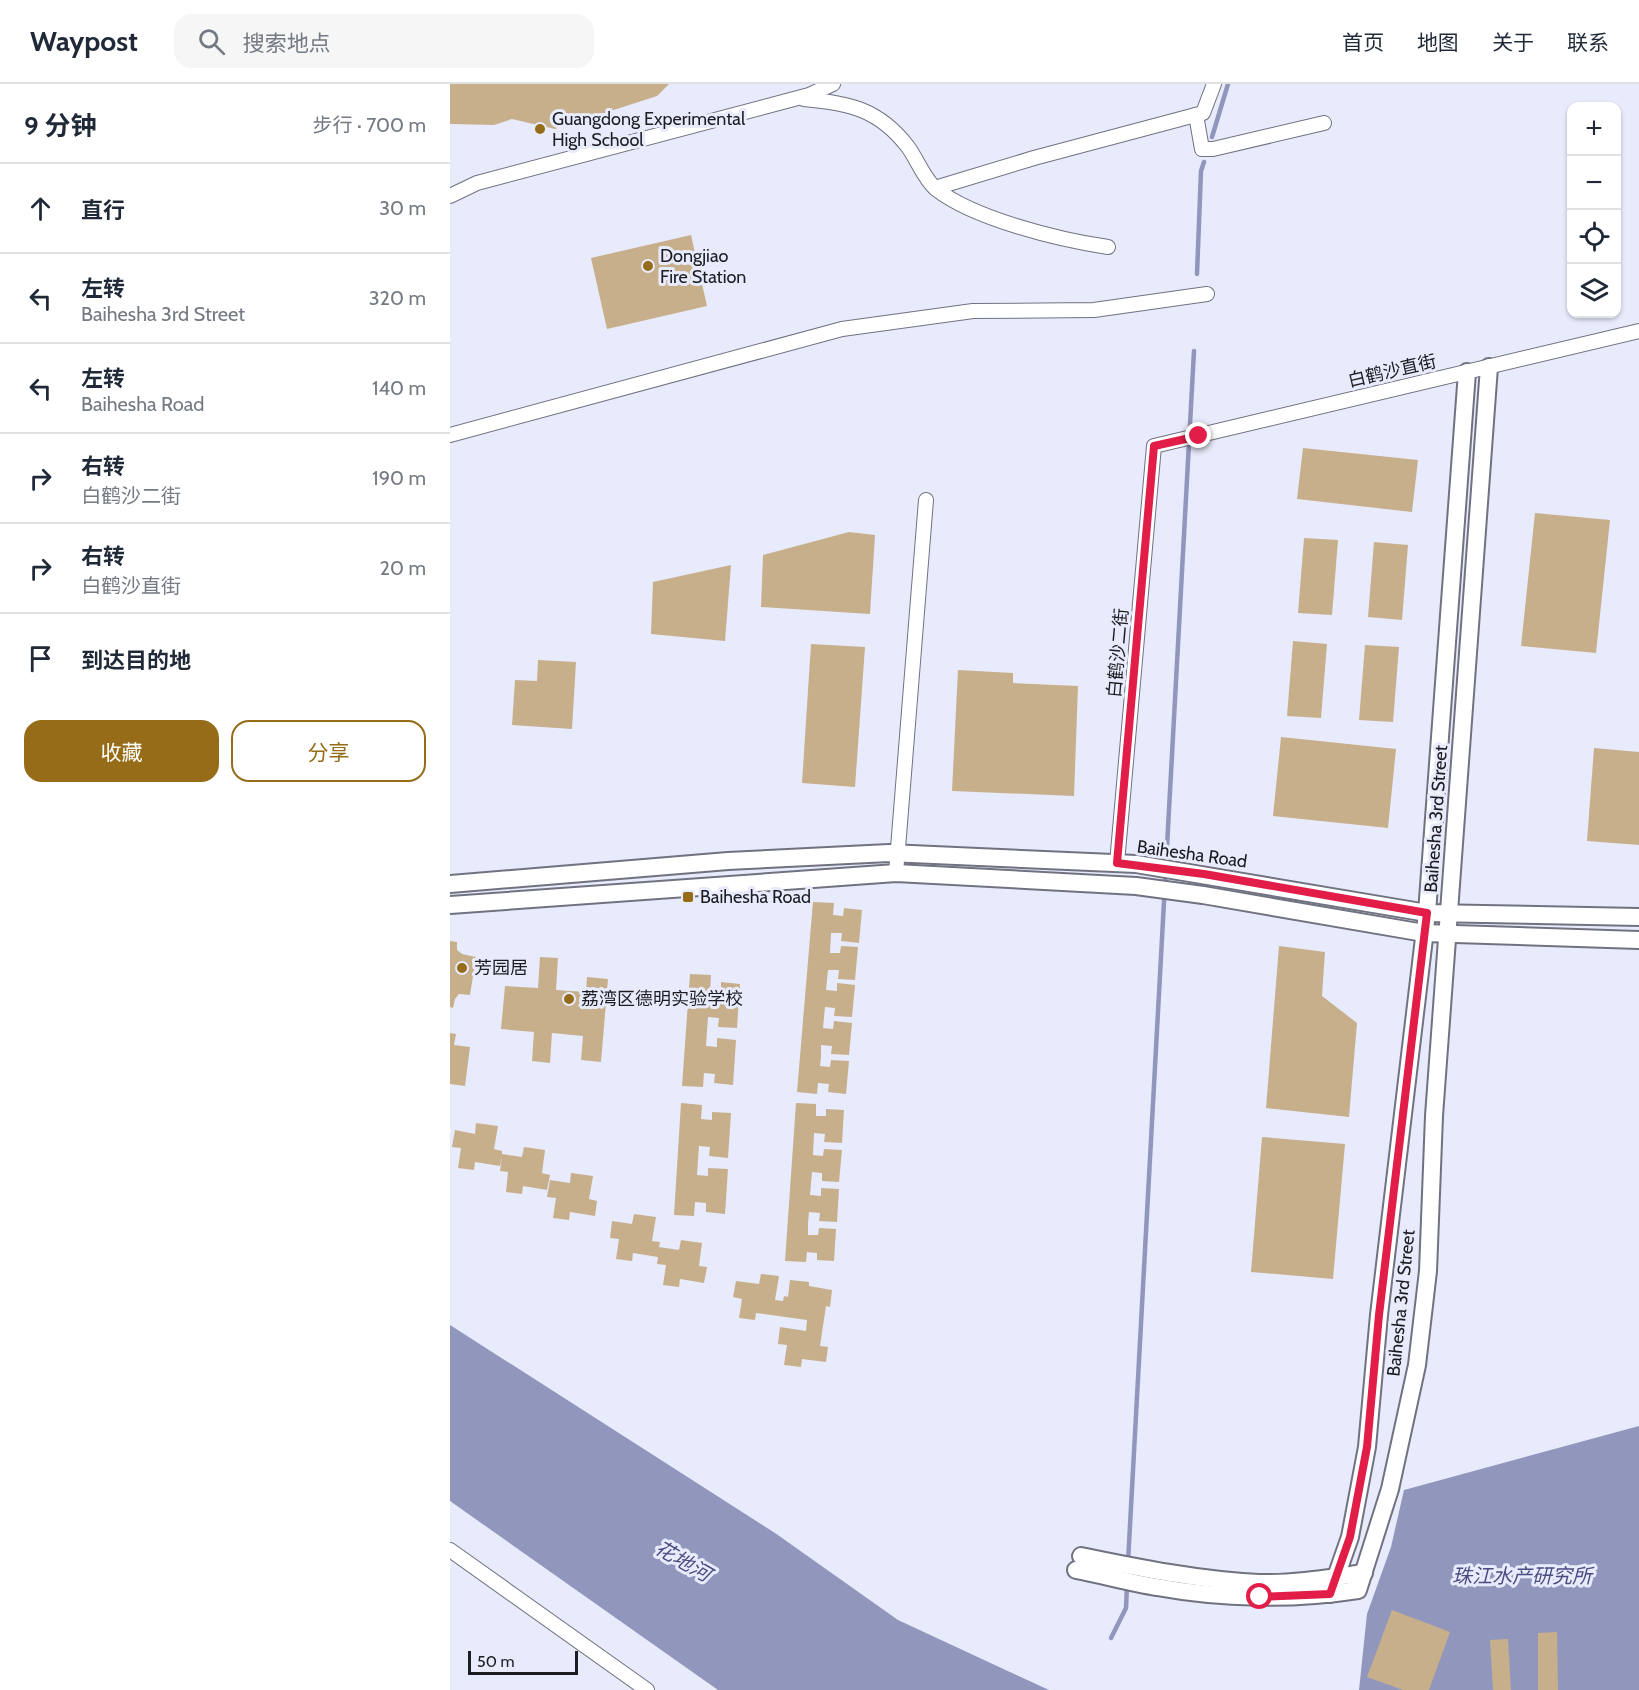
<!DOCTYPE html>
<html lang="zh">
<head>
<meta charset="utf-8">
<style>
  :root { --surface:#fff; --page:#f6f6f7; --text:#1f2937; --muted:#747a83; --line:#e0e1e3; --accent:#976c19 }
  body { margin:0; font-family:Cabin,"Noto Sans SC",sans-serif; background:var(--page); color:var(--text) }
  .controls { position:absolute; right:18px; top:18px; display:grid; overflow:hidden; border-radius:12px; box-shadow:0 2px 4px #0004 }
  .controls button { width:54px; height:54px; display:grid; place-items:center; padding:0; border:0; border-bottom:2px solid var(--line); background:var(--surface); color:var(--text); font:30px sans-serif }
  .scale { position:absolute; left:18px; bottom:15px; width:110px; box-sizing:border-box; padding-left:6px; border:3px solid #1c1c22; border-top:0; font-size:16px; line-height:21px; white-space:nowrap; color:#1c1c22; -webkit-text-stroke:4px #e8ebfb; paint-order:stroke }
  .stop { position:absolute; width:18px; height:18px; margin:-14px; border:4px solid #e11d48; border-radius:50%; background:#fff }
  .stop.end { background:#e11d48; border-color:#fff; box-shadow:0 2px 6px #0008 }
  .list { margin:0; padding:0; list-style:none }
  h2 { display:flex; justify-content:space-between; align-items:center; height:78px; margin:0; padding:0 24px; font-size:26px }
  h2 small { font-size:20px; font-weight:400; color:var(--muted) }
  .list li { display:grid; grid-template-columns:39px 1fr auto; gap:18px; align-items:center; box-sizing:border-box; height:90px; padding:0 24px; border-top:2px solid var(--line) }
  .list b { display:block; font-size:22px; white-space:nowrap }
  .list p { margin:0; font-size:20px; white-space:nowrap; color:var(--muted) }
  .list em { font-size:20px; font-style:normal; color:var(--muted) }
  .actions { display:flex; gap:12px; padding:18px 24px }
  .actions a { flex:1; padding:14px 0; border:2px solid var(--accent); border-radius:18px; text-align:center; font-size:21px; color:var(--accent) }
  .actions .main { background:var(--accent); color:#fff }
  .icon { flex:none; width:33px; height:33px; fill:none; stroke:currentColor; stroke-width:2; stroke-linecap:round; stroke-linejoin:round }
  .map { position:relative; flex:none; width:1189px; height:1606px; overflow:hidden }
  header { display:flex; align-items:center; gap:36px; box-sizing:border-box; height:84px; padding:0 30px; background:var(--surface); border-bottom:2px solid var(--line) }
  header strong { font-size:28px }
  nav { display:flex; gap:33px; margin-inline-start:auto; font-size:21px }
  .search { width:420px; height:54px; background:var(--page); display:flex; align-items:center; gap:15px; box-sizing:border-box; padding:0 21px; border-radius:18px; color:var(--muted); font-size:22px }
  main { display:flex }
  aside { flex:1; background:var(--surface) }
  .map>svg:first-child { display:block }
  .water { fill:#9196bc }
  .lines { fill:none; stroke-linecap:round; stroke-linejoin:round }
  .stream { stroke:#9196bc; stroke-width:4.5 }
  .building { fill:#c7af8c }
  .minor-casing { stroke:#707280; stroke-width:16 }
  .tertiary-casing { stroke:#707280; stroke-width:20 }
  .minor { stroke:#fff; stroke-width:14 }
  .tertiary { stroke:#fff; stroke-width:16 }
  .route { stroke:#e11d48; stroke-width:8 }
  .poi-dot { fill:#976c19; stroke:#e8ebfb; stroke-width:2 }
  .labels { text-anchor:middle; stroke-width:6; stroke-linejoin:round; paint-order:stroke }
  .poi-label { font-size:18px; fill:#1c1c22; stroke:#e8ebfb; text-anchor:start }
  .street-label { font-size:18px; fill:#1c1c22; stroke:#e8ebfb }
  .water-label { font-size:20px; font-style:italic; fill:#494d82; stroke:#e8ebfb }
</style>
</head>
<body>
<header>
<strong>Waypost</strong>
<div class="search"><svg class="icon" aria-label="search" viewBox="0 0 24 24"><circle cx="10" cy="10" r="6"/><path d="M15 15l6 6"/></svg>搜索地点</div>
<nav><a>首页</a><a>地图</a><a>关于</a><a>联系</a></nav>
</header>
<main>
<aside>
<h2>9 分钟<small>步行 · 700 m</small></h2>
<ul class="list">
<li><svg class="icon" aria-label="ahead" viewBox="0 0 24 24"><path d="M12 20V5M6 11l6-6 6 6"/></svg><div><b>直行</b></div><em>30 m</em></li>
<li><svg class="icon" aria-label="left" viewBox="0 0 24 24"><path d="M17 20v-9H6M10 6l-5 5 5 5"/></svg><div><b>左转</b><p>Baihesha 3rd Street</p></div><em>320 m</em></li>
<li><svg class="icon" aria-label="left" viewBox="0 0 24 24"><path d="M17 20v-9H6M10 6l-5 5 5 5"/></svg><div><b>左转</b><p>Baihesha Road</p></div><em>140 m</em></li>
<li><svg class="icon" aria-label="right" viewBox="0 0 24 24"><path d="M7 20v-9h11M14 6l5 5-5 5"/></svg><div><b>右转</b><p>白鹤沙二街</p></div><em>190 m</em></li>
<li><svg class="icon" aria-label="right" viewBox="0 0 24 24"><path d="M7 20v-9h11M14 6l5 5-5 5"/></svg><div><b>右转</b><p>白鹤沙直街</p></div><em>20 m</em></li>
<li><svg class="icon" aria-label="arrive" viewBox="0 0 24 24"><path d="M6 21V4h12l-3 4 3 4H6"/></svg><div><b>到达目的地</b></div></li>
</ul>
<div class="actions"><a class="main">收藏</a><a>分享</a></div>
</aside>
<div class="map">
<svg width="1189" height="1606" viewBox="0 0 1189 1606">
  <rect width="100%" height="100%" fill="#e8ebfb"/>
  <g class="water">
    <polygon points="0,1241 325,1449 448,1536 599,1606 268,1606 0,1417"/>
    <polygon points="1189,1342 1189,1606 909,1606 917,1530 941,1463 954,1406"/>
  </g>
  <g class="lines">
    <g class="stream">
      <polyline points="762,53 778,0"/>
      <polyline points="747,190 751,87 754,78"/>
      <polyline points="678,1478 744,267"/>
      <polyline points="661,1554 676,1524 677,1501"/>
    </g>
  </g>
  <g class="building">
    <polygon points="0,0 219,0 207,12 105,45 62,35 44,41 0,40"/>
    <polygon points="241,151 257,222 157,245 141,174"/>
    <polygon points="853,364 968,376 962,428 847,415"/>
    <polygon points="1085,429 1160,436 1146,569 1071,562"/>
    <polygon points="399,448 425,451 420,530 311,523 313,471"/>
    <polygon points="854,454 888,456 882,531 848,529"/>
    <polygon points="924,458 958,461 952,536 918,533"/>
    <polygon points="281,481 275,557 201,550 203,498"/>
    <polygon points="843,557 877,560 871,634 837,632"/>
    <polygon points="361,560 415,563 405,703 352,699"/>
    <polygon points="915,561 949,563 943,638 909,636"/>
    <polygon points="88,576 126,578 122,645 62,641 65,596 87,597"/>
    <polygon points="508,586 563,589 563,599 628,602 624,712 502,707"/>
    <polygon points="831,653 946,665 938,744 823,732"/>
    <polygon points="1144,664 1189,668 1189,761 1137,757"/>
    <polygon points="363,818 384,819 383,831 393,832 394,824 412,826 409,859 391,857 392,849 381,849 380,869 390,869 391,862 408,863 405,896 388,895 389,886 378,886 376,906 387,907 387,899 405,901 402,933 384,932 385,924 375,923 373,944 383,945 384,937 402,939 399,971 381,970 382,962 371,961 371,972 370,982 380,983 381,976 399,977 396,1010 378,1008 379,1000 368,999 367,1010 347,1008"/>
    <polygon points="0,857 7,858 7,866 12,870 26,873 20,911 9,910 5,915 3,924 0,923"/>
    <polygon points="829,862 875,868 872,912 907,939 899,1033 816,1024"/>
    <polygon points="90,873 108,874 106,906 136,908 137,893 158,895 151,978 131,976 133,952 102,949 100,979 82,977 84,948 51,945 55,902 88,904"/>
    <polygon points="240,890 261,891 260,906 271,906 271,898 290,900 287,944 268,943 269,934 258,933 257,947 256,962 267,963 267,954 286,956 283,1001 264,999 265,990 254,989 253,1003 232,1002"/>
    <polygon points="0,949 6,950 4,961 20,963 15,1002 0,1000"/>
    <polygon points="231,1019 252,1021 251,1035 262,1036 262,1028 281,1029 278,1074 259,1072 260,1063 249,1062 248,1076 247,1091 258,1092 258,1084 278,1085 275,1130 256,1128 256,1119 245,1118 244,1132 224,1131"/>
    <polygon points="346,1019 366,1020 366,1032 376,1032 376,1025 394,1026 392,1059 374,1058 375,1050 364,1049 363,1071 373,1072 374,1065 392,1066 389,1098 372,1097 372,1089 362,1088 360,1111 371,1112 371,1104 389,1105 387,1138 369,1137 370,1129 359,1128 358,1139 358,1151 368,1151 369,1144 386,1145 384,1177 367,1176 367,1169 357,1168 356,1178 335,1177"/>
    <polygon points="26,1039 48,1042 44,1065 52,1067 52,1070 72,1073 74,1063 95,1066 92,1089 100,1091 97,1106 73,1102 72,1110 56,1108 58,1088 50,1087 52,1073 50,1082 25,1078 24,1086 8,1084 11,1064 2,1063 5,1046 25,1050"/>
    <polygon points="812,1053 895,1060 883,1195 801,1188"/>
    <polygon points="121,1089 143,1092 139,1115 147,1117 145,1132 120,1128 119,1136 103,1134 106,1114 97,1113 100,1096 120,1099"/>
    <polygon points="184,1130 206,1133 202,1157 210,1158 209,1163 229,1166 231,1156 252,1159 249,1182 257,1183 254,1199 230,1195 229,1203 213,1201 216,1181 207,1180 208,1173 183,1169 182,1177 166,1175 169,1155 160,1154 162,1137 182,1140"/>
    <polygon points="311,1190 329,1192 325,1216 333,1217 334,1212 338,1213 340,1196 359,1198 359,1202 382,1206 380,1223 376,1222 370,1262 378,1263 376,1278 352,1275 351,1283 334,1281 337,1261 328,1260 330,1243 356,1247 357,1236 306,1229 305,1236 289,1234 292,1215 283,1213 286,1197 309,1200"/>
    <polygon points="942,1526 1000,1548 979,1606 953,1606 917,1593"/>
    <polygon points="1107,1548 1108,1606 1088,1606 1088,1549"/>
    <polygon points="1058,1555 1061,1606 1043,1606 1040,1556"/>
  </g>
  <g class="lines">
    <g class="minor-casing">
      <g id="minor">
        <path d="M354,15C399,19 429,25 458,63C467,75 474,95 486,105C524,135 610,156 658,163"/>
        <polyline points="746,31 752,65 763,65 874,39"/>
        <polyline points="485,104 584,74 753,29 764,0"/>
        <polyline points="0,112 27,99 359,11 383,0"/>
        <polyline points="0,351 392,245 523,227 644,226 757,210"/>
        <polyline points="667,779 704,362 1189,247"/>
        <polyline points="446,789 476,416"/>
        <polyline points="0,1466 197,1606"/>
      </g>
    </g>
    <g class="tertiary-casing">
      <g id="tertiary">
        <polyline points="0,800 278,777 439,769 686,780 977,829 1189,833"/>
        <polyline points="0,821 446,789 686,802 753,811 974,849 1189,856"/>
        <path d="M631,1472C689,1484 749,1496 809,1499C844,1500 879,1494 914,1489"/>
        <path d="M626,1486C653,1491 680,1499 707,1503C772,1515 843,1516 908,1506L940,1405L967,1281L978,1187L984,1032L1039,283"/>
        <polyline points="880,1510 900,1453 917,1363 929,1231 977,829 1017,288"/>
      </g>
    </g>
    <use href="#minor" class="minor"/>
    <use href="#tertiary" class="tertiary"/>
  </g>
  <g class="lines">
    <polyline class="route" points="749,352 704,362 667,779 754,790 977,829 929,1231 917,1363 900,1453 880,1510 810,1513"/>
  </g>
  <g class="poi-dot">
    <circle cx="90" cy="45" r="6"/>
    <circle cx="198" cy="182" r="6"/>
    <rect x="232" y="807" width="12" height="12" rx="3"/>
    <circle cx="12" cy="884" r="6"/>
    <circle cx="119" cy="915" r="6"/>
  </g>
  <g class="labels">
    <g class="poi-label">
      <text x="102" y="41">Guangdong Experimental<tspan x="102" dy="21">High School</tspan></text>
      <text x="210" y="178">Dongjiao<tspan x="210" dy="21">Fire Station</tspan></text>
      <text x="250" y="819">Baihesha Road</text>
      <text x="24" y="890">芳园居</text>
      <text x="131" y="921">荔湾区德明实验学校</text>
    </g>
    <g class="street-label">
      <text transform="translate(942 287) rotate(-13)" y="6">白鹤沙直街</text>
      <text transform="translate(668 569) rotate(-85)" y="6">白鹤沙二街</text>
      <text transform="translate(986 735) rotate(-86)" y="6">Baihesha 3rd Street</text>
      <text transform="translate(742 770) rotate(8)" y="6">Baihesha Road</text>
      <text transform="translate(951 1219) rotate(-84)" y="6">Baihesha 3rd Street</text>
    </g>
    <g class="water-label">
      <text transform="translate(233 1477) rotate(30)" y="7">花地河</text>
      <text x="1072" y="1499">珠江水产研究所</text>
    </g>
  </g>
</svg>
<div class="controls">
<button>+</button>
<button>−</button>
<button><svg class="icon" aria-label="locate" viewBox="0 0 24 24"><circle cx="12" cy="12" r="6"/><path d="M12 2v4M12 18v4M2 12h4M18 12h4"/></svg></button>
<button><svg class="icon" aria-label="layers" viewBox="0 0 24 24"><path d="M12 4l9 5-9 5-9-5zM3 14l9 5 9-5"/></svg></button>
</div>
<div class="scale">50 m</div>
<div class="stop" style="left:810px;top:1513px"></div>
<div class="stop end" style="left:749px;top:352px"></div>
</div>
</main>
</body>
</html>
